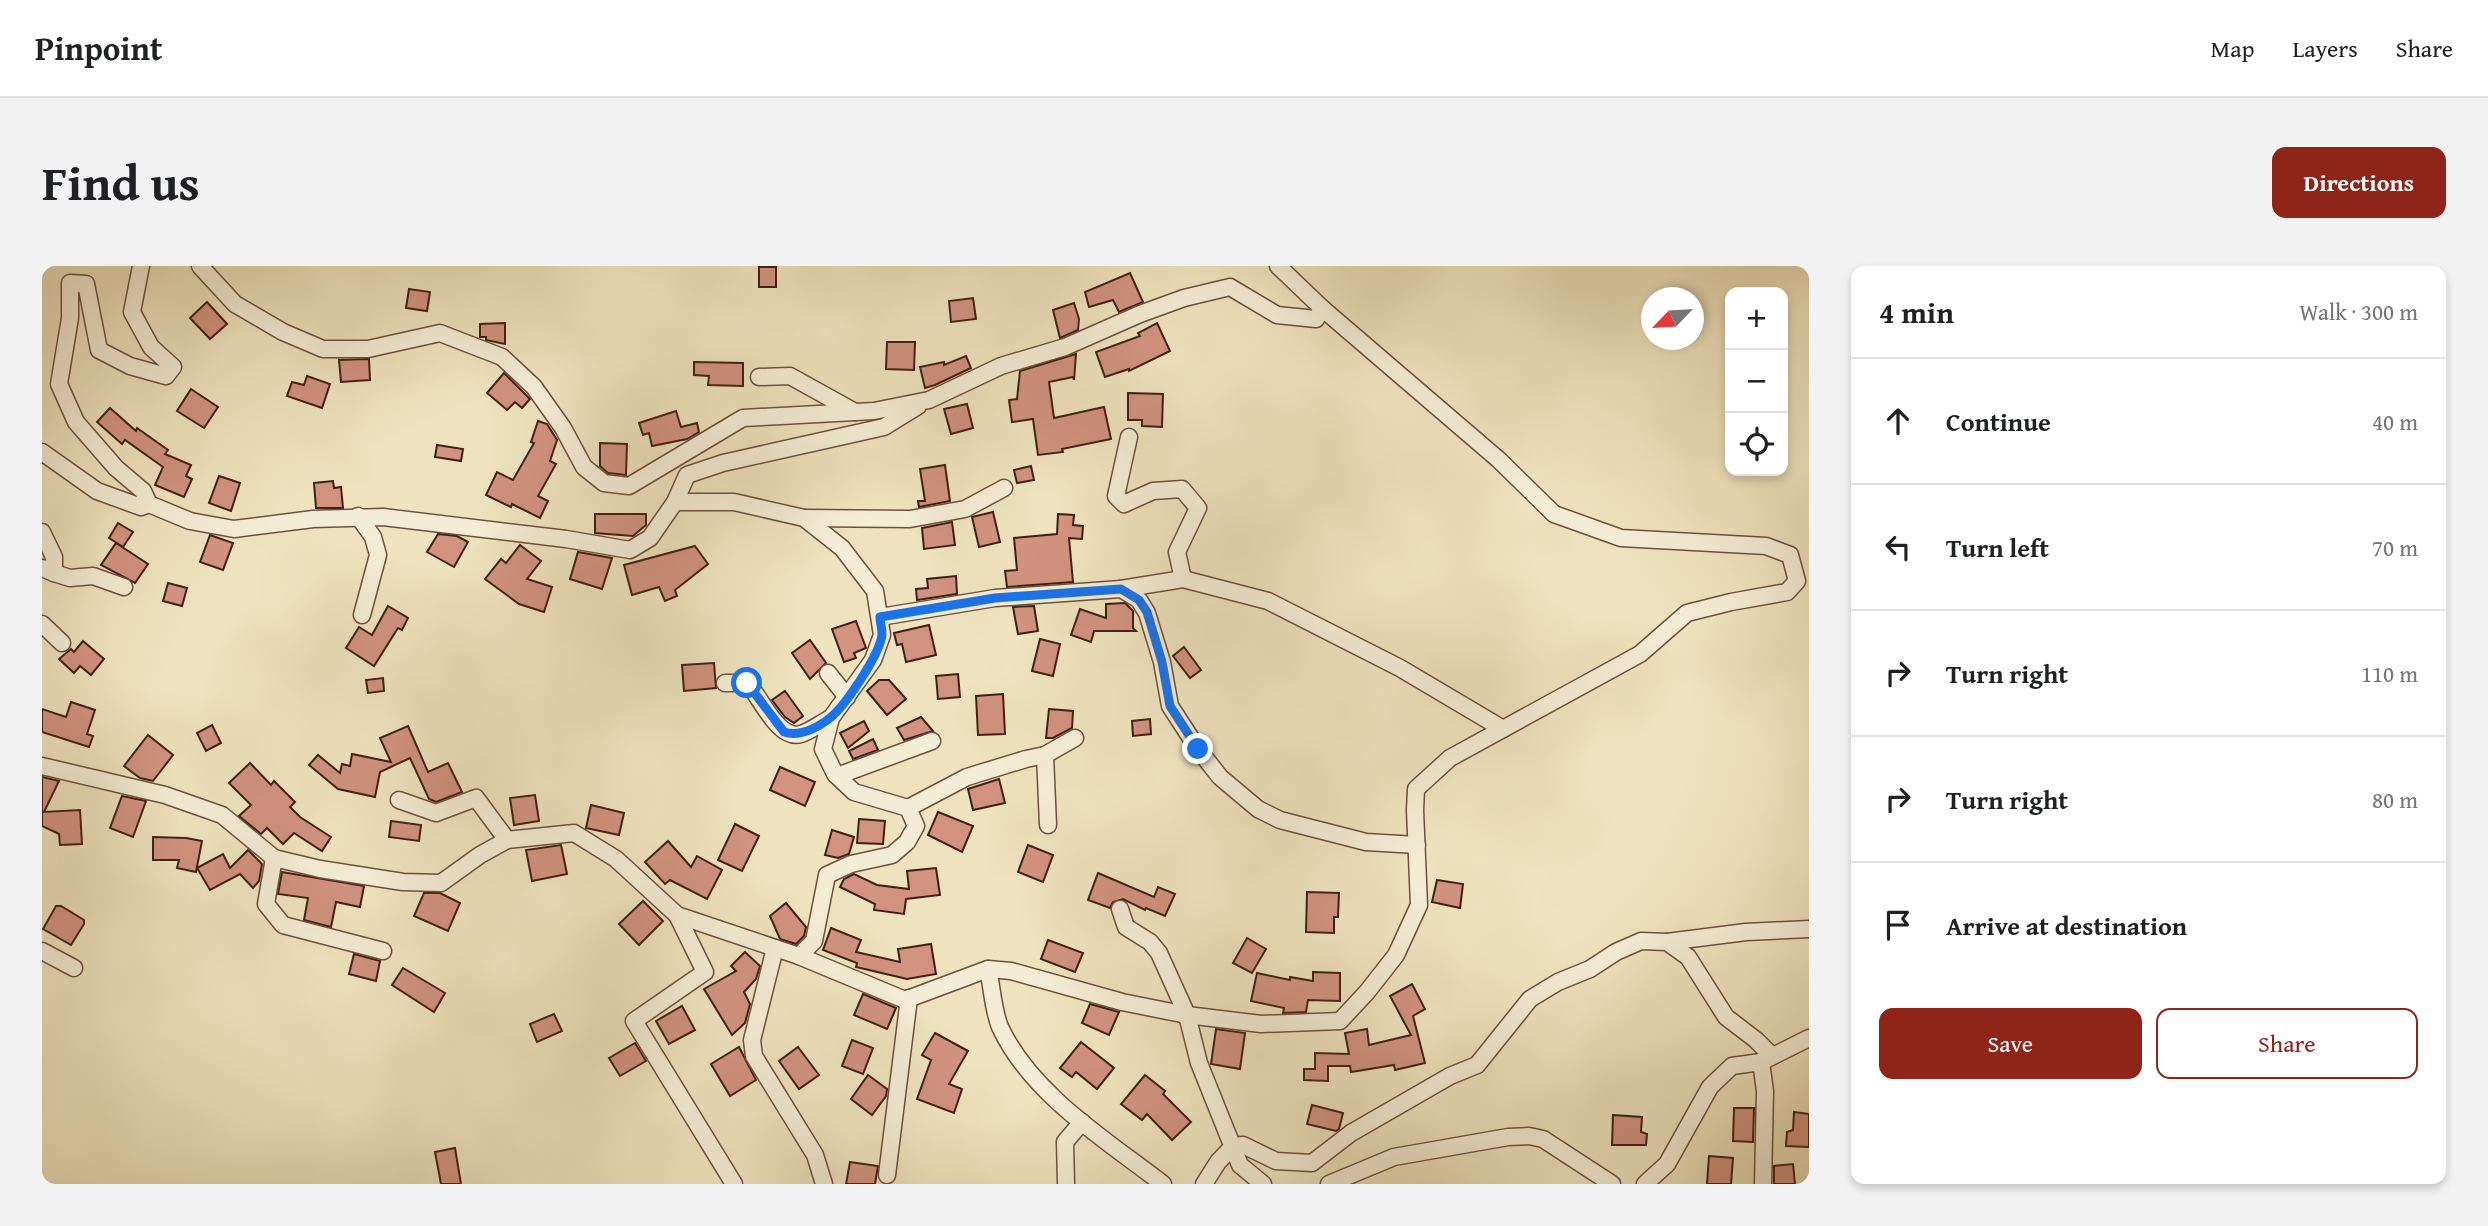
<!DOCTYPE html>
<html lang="en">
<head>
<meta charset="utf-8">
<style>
  :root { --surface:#fff; --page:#f2f2f2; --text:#202124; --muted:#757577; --line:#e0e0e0; --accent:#8f2418 }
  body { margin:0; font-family:"Gentium Book Plus",serif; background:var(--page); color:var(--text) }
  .controls { position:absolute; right:21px; top:21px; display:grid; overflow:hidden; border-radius:14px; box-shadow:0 4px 10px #0003 }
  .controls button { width:63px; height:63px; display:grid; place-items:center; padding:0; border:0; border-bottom:2px solid var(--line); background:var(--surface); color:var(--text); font:35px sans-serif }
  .compass { position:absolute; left:1599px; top:21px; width:63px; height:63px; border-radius:50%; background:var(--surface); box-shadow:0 4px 10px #0003; rotate:245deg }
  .stop { position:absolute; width:21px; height:21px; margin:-16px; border:5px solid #1a73e8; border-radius:50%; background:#fff }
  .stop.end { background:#1a73e8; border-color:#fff; box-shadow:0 2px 7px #0008 }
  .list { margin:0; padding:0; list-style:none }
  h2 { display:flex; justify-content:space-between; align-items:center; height:91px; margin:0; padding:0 28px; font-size:30px }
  h2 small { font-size:23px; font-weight:400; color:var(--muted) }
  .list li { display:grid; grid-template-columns:46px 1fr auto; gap:21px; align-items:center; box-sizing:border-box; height:126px; padding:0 28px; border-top:2px solid var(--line) }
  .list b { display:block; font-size:26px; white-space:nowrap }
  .list em { font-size:23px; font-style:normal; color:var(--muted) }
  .actions { display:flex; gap:14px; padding:21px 28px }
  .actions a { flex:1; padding:16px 0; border:2px solid var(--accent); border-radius:14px; text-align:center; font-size:24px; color:var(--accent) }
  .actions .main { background:var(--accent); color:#fff }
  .icon { flex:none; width:38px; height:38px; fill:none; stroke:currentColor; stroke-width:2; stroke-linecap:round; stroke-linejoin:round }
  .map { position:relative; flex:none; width:1767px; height:918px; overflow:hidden; border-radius:14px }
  header { display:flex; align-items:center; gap:42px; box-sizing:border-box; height:98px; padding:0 35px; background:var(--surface); border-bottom:2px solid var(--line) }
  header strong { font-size:33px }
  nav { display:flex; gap:38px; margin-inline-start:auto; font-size:24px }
  .intro { display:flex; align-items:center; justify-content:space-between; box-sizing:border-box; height:168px; padding:0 42px }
  h1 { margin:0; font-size:49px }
  .button { padding:18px 32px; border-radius:14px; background:var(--accent); color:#fff; font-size:24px; font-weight:700 }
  main { display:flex; gap:42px; padding:0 42px }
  aside { flex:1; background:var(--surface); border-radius:14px; box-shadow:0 4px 10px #0003 }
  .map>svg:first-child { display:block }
  .building { fill:#d1927f; stroke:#411f12; stroke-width:2 }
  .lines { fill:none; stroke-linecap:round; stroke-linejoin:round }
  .minor-casing { stroke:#6c503d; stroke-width:19 }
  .minor { stroke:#f4edd5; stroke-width:16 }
  .route { stroke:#1a73e8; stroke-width:9 }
</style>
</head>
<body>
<header>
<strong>Pinpoint</strong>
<nav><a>Map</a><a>Layers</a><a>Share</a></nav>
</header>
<div class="intro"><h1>Find us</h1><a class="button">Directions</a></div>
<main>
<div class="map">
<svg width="1767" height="918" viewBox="0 0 1767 918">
  <rect width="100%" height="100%" fill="#eee3be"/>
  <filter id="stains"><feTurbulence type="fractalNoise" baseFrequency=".00286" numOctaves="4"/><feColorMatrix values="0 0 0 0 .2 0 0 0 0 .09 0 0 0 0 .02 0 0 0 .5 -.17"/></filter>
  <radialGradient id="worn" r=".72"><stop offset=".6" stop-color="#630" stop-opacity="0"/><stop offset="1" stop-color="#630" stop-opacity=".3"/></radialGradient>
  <g class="building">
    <rect x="717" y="1" width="17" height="20"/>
    <polygon points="1088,7 1101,36 1077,46 1071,34 1047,41 1043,26"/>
    <polygon points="367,23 388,26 385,45 364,42"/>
    <polygon points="931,32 934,53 909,56 907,35"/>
    <polygon points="165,36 185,58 168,73 148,52"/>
    <polygon points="1032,37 1037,53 1036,64 1018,72 1011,44"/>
    <polygon points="463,57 463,78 444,74 444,71 438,71 438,58"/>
    <polygon points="1115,57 1128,85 1087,105 1087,103 1063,111 1054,86 1098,70 1096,67"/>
    <polygon points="845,76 873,76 872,104 844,103"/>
    <polygon points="1034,88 1032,114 1031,111 1007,116 1012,152 1062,141 1069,173 1020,183 1021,186 996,189 991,153 970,156 967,134 975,133 978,105"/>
    <polygon points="924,90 929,102 893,119 883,122 878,101 902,96 902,99"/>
    <polygon points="327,93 328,114 299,116 297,94"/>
    <polygon points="652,96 701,97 701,120 666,119 667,110 652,109"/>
    <polygon points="462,107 488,133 480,142 473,136 465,144 445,127"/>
    <polygon points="265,110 288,118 280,142 245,130 250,116 262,119"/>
    <polygon points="149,123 176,141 162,162 135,145"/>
    <polygon points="1086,127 1121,128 1120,161 1100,160 1100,154 1086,154"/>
    <polygon points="925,138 931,162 909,168 902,143"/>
    <polygon points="68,142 94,165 95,162 126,184 123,188 149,199 144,210 150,213 142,231 113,219 121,201 83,174 80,178 55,156"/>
    <polygon points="634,145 639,161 655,157 657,166 645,173 610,180 607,167 601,169 597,157"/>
    <polygon points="496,155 505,158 515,174 508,195 514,198 496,230 506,235 498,252 470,238 469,241 444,229 455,206 471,214 492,177 489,176"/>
    <polygon points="558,177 585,178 584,209 566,207 558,200"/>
    <polygon points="395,179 421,183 419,195 393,191"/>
    <polygon points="903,199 908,235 877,241 876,235 883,235 878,203"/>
    <polygon points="989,200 992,214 975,217 972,204"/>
    <polygon points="177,210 198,217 189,245 167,237"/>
    <polygon points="291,215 292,222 299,221 301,242 274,242 272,217"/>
    <polygon points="951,246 958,276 937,281 930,251"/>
    <polygon points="553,248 604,248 604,259 591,270 553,267"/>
    <polygon points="1016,248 1032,249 1031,259 1041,260 1040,273 1027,272 1031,316 965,321 963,305 975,304 972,272 1015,268"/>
    <polygon points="910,256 913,279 882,283 880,262"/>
    <polygon points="76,257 91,266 81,281 67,272"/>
    <polygon points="396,268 415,270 426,276 412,301 385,286"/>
    <polygon points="168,269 191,277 181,304 158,296"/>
    <polygon points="74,277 106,298 93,317 59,299"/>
    <polygon points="478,279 499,295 485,313 510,321 502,346 477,338 443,313 459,293 464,297"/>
    <polygon points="653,280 666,298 633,324 635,330 623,335 617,321 590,329 582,299"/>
    <polygon points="536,286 570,292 560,323 528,313"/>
    <polygon points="914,310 915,328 875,334 874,323 886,322 885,313"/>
    <polygon points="126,317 145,322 140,340 121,335"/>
    <polygon points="1083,337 1091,345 1091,362 1094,365 1052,365 1049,376 1029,369 1038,343 1064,352 1064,338"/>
    <polygon points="346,340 366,352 360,364 356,362 332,400 304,382 317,361 330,369"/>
    <polygon points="992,340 996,365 976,368 971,341"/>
    <polygon points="814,355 824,382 812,387 814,392 802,396 790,363"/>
    <polygon points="887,359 894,389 864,396 860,378 855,379 852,367"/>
    <polygon points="998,373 1018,378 1011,410 990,405"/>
    <polygon points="768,374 784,397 768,413 750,387"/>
    <polygon points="41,375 62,393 49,409 38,400 32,407 17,393 29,383 32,386"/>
    <polygon points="1142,381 1159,404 1148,412 1131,390"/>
    <polygon points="672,397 674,422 642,425 640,399"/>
    <polygon points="916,408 918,431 896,433 894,410"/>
    <polygon points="341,412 342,425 326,427 324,414"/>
    <polygon points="837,414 847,414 864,433 845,449 825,425"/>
    <polygon points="743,425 761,450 752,457 743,451 730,434"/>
    <polygon points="961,428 963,468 936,469 934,430"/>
    <polygon points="29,436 53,444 45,468 51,470 47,481 0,466 0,443 24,451"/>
    <polygon points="1007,443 1031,445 1030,462 1011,472 1004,472"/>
    <polygon points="879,451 891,465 862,474 855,462"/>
    <polygon points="1108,453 1109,468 1091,470 1090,455"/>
    <polygon points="822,455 827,465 806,482 798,467"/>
    <polygon points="170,459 179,477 164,485 155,467"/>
    <polygon points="366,460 386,506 406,497 420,526 394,536 387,533 368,492 338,506 333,531 296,523 267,499 276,489 298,507 300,498 308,500 310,488 349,496 338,472"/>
    <polygon points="106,469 131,489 111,515 98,512 82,500"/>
    <polygon points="831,473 836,484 811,493 807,485"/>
    <polygon points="208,497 229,519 232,515 253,536 248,541 258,551 289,571 280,585 252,567 241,578 225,562 219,568 197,550 209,539 187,517"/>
    <polygon points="738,501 773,516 763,540 728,524"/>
    <polygon points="0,511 17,515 2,546 38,544 40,578 18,579 17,568 0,560"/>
    <polygon points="957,513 963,537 931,544 926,523"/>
    <polygon points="493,529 497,555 472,559 468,532"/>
    <polygon points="80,530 104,535 91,571 68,562"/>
    <polygon points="549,539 582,547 577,569 544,562"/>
    <polygon points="896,546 931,560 920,586 886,569"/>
    <polygon points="817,553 843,555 841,578 815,577"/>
    <polygon points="349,555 379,559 377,575 347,571"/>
    <polygon points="693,558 717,570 700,605 676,594"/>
    <polygon points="790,564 812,571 807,588 796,592 783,589"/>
    <polygon points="111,571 144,572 160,575 154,606 135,602 137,594 111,594"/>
    <polygon points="626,575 649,601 655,590 680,604 665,633 628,614 623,618 603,596"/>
    <polygon points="519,579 525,608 490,615 484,584"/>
    <polygon points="986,579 1011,589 1001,616 976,606"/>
    <polygon points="206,584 220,598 217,615 211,622 198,608 168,624 155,602 181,588 188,602"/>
    <polygon points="894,602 898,629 864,633 862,648 832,644 833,638 798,621 802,613 812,608 835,619 867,623 865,605"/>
    <polygon points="240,606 322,620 318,641 294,636 289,661 262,654 266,632 236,628"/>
    <polygon points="1056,607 1112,631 1116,621 1133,628 1123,650 1104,642 1103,644 1081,633 1071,636 1068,642 1046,634"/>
    <polygon points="1395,614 1421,618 1418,642 1390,636"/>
    <polygon points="1265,626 1297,627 1296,651 1292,651 1292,667 1264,666"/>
    <polygon points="382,627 398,627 418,637 406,665 372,650"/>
    <polygon points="601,635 621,655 597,679 577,658"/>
    <polygon points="744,637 764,661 762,670 754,678 738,673 728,650"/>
    <polygon points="14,640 19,640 42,654 42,658 29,679 1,663"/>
    <polygon points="789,662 819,674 814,686 858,696 856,683 889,678 894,708 865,713 814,701 815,697 781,684"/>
    <polygon points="1205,672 1224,683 1210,707 1191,697"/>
    <polygon points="1006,674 1041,687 1033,706 999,693"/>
    <polygon points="703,686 718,700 714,713 702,726 708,738 703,757 690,769 662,723 694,705 689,700"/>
    <polygon points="312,688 338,695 334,715 307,708"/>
    <polygon points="361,702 403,727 392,746 350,719"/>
    <polygon points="1271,706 1298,707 1298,735 1266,734 1264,746 1241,747 1242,742 1209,735 1215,707 1248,714 1248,711 1271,715"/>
    <polygon points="1370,718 1383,743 1371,750 1383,797 1353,804 1352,799 1309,806 1308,800 1286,800 1286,815 1262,814 1262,803 1273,803 1273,787 1307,788 1303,767 1325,763 1327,779 1369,769 1348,730"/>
    <polygon points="821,728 854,742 845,763 812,749"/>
    <polygon points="1048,738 1077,746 1067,769 1040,757"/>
    <polygon points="640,740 653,764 627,778 614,755"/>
    <polygon points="512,748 520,765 495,776 488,758"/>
    <polygon points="1174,763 1203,767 1198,803 1169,798"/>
    <polygon points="893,767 926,785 907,818 920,823 912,847 875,833 889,794 880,789"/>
    <polygon points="810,774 831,782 821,808 800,800"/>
    <polygon points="1039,776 1072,802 1055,823 1034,806 1030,811 1018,802"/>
    <polygon points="593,777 604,795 578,810 567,792"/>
    <polygon points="697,781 714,814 688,830 669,798"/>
    <polygon points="756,781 777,809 757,823 737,795"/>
    <polygon points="826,809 845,823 844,830 830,849 809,833"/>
    <polygon points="1103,809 1123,825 1121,828 1149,856 1130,874 1105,848 1100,854 1079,838"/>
    <polygon points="1270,839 1301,847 1297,863 1294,865 1265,858"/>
    <polygon points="1692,842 1712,842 1711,876 1691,875"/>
    <polygon points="1752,846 1767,848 1767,881 1744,880 1745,866 1751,864"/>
    <polygon points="1571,849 1600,851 1599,866 1605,868 1604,879 1570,879"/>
    <polygon points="413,882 419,918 399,918 393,886"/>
    <polygon points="1667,890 1691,892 1689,918 1665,918"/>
    <polygon points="808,896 836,900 833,918 804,918"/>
    <polygon points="1751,898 1753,918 1732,918 1732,900"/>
  </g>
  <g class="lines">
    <g class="minor-casing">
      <g id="minor">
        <polyline points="158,0 193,38 241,66 281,83 326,83 398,67 460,91 492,121 521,162 542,201 562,217 587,220 701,152 832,145 887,134 959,100 1023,81 1098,48 1142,32 1188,21 1235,49 1274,53 1281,43"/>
        <polyline points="717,111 748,110 813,146"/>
        <polyline points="1087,171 1074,230 1082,238 1111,225 1140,223 1156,242 1135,286 1141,313"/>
        <polyline points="0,186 55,225 99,241 107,238 101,225 74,202 34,156 17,118 28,52 28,17 44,18 57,84 88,100 124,110 131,101 109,81 90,46 99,0"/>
        <polyline points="633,236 692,236 762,252 800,282 833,325 840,369 831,394 789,452 781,483 793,508 812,526 866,542 874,560 865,576 850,589 809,598 785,609 772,675 757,690"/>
        <polyline points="107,238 148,255 192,263 271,253 341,251 524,273 588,284 608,272 633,236 645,209 681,197 842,161 876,140"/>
        <polyline points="316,250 331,271 336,289 320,349"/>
        <polyline points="762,252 868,253 923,243 962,222"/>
        <polyline points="0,266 12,291 12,307 0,302"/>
        <polyline points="12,307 28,312 51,310 82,321"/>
        <polyline points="1079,323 1141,313 1226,335 1358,402 1461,463"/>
        <polyline points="838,351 953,332 1079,323 1097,334 1105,347 1120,396 1128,440 1156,483 1178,511 1216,543 1238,554 1324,576 1375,579"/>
        <polyline points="0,358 20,377"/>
        <polyline points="786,407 805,431"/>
        <path d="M683,417H705C719,431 736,475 759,468C769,465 779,457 789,452"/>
        <polyline points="1003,489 1006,559"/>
        <polyline points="0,500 123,529 180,549 232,592 278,603 361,616 399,617 438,589 465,574 532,567 574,593 635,649 757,690 863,734 946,703 969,705 1080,736 1145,749 1219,758 1298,755 1325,726 1354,689 1377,639 1373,544 1374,523 1408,492 1598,388 1645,347 1689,336 1745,326 1755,315 1748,289 1724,280 1579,272 1512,248 1457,194 1281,43 1236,0"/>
        <polyline points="795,510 890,475"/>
        <polyline points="357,534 394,547 434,532 465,574"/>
        <polyline points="866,542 925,511 984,493 1003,489 1033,472"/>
        <polyline points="232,592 224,638 241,659 341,685"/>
        <polyline points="1078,643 1084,661 1108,676 1117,687 1145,749 1157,797 1198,899 1221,918"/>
        <polyline points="635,649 663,706 592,755 692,918"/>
        <polyline points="1625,676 1704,666 1767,663"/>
        <polyline points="733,682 710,774 712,790 773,889 782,918"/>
        <polyline points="0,685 32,702"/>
        <path d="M946,703C950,721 951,744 958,761C989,828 1064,874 1121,918"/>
        <polyline points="1719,796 1723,825 1721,918"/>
        <polyline points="845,909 867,732"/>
        <polyline points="1024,918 1023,876 1040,856"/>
        <polyline points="1162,918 1176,896 1191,880 1201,879 1234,895 1270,897 1309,867 1408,810 1435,799 1488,733 1516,716 1548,703 1574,686 1599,675 1625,676 1646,691 1684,751 1714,774 1730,790"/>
        <polyline points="1287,918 1352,891 1466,871 1487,870 1501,873 1570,918"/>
        <polyline points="1603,918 1625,898 1668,821 1690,800 1719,796 1767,772"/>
      </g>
    </g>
    <use href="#minor" class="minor"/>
  </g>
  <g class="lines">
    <path class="route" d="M705,417L742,466C758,471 775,462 788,452C803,440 839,387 840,368C840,362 838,356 838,351L953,332L1079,323L1097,334L1105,346L1120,396L1128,440L1156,483"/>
  </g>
  <rect width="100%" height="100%" filter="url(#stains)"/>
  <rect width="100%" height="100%" fill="url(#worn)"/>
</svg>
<div class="controls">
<button>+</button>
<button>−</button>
<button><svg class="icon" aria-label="locate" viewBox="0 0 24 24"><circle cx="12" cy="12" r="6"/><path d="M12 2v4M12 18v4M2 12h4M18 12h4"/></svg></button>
</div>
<svg class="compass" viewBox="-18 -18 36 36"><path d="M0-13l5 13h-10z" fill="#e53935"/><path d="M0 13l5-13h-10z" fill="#757577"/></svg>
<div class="stop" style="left:705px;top:417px"></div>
<div class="stop end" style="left:1156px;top:483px"></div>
</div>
<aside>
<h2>4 min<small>Walk · 300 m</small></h2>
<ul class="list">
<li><svg class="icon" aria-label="ahead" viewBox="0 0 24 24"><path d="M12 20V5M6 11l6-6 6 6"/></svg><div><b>Continue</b></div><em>40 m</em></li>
<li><svg class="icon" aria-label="left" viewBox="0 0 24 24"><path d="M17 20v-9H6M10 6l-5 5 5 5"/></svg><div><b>Turn left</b></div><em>70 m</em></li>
<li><svg class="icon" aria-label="right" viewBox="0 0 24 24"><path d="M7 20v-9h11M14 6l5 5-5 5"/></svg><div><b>Turn right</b></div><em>110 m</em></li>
<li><svg class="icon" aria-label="right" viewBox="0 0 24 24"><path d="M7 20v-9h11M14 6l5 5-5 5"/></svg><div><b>Turn right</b></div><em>80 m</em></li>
<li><svg class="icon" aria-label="arrive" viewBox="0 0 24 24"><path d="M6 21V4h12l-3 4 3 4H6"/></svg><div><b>Arrive at destination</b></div></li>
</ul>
<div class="actions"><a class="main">Save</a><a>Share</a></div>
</aside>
</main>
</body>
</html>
